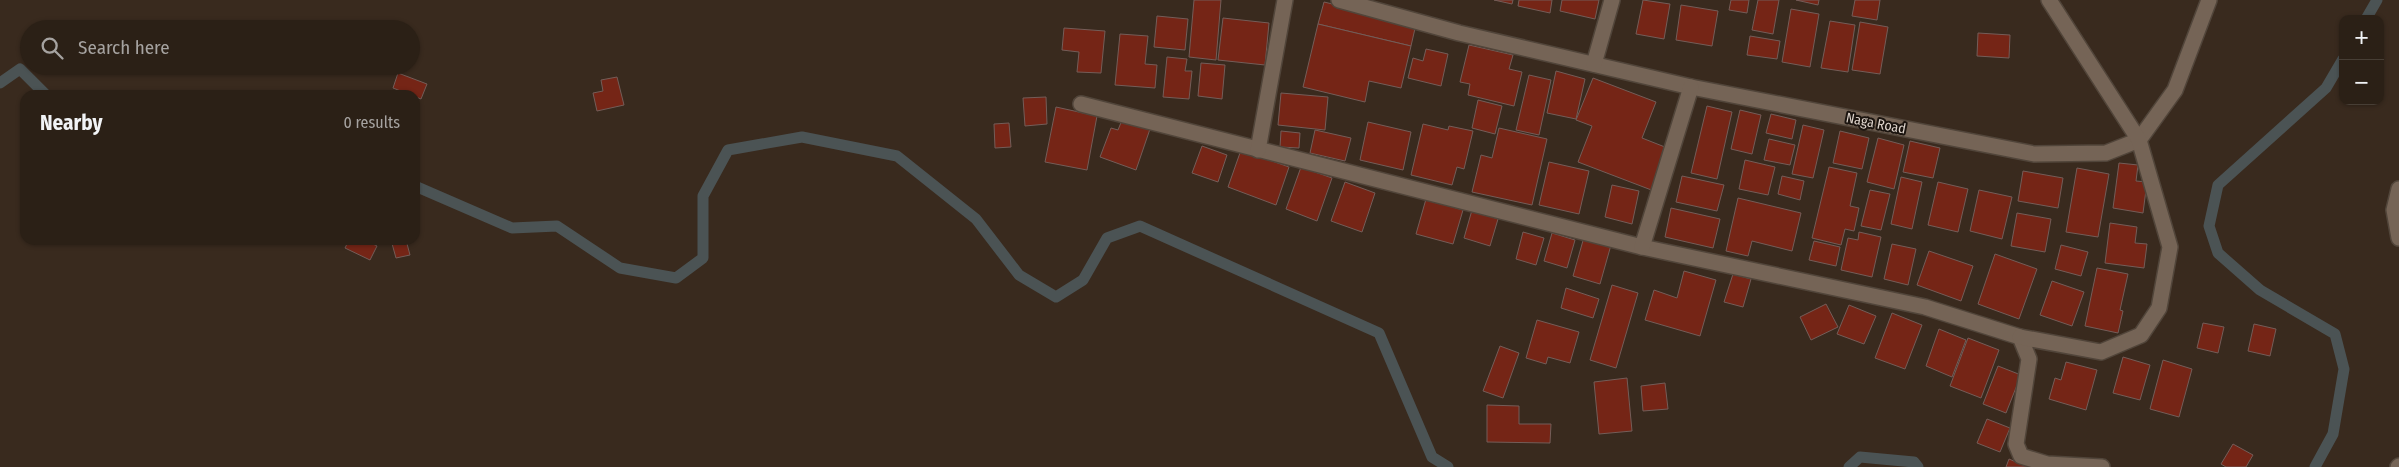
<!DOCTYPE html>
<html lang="en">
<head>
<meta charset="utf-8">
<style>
  :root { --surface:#2b2016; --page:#372d23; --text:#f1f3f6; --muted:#a6a3a1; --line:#473e35 }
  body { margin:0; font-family:"Fira Sans Condensed",sans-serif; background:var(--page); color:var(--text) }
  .controls { position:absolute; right:15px; top:15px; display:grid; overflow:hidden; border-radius:10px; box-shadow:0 1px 4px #0004 }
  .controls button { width:45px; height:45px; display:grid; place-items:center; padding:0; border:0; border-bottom:1px solid var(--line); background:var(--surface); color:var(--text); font:25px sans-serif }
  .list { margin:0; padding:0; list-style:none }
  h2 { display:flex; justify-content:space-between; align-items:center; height:65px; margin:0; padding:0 20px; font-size:21px }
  h2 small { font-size:16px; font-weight:400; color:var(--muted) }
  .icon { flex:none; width:28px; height:28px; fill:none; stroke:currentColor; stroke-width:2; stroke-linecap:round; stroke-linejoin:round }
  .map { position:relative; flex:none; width:2399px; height:467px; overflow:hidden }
  .search { position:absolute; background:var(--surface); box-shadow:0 1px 4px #0004; left:20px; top:20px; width:400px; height:55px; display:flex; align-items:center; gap:12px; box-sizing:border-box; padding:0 18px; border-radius:28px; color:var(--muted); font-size:19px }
  .panel { position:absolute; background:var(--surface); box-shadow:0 1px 4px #0004; left:20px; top:90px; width:400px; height:155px; border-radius:15px }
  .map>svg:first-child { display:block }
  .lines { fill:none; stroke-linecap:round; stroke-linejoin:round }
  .stream { stroke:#4b5354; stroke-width:11 }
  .building { fill:#752516; stroke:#745d58 }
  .street-casing { stroke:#51453a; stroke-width:18 }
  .street { stroke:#756456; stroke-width:15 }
  .labels { text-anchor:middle; stroke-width:4; stroke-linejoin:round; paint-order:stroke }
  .street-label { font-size:14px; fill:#dcd2ca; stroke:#1b140f }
</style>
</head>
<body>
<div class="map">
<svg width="2399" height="467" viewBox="0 0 2399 467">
  <rect width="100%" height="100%" fill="#392a1e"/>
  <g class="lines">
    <g class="stream">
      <polyline points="2366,19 2377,0"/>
      <polyline points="0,83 20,69 46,95"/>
      <polyline points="415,186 512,228 557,226 620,268 676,278 703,258 703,196 728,150 802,137 897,156 976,219 1019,275 1056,297 1083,280 1107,238 1140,226 1379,333 1432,457 1448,467"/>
      <polyline points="1849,467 1860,457 1914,462 1918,467"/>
      <polyline points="2315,467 2333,434 2344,369 2335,334 2260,290 2218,253 2209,226 2218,185 2326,88 2343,59"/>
    </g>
  </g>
  <g class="building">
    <polygon points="1194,0 1221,0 1216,60 1189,57"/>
    <polygon points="1494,0 1513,0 1512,4"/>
    <polygon points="1519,0 1552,0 1550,13 1518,6"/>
    <polygon points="1562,0 1599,0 1595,19 1560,11"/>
    <polygon points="1643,0 1670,4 1664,39 1636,34"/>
    <polygon points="1731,0 1749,0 1747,13 1729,10"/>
    <polygon points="1758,0 1779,0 1773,34 1752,30"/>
    <polygon points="1796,0 1819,0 1818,5"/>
    <polygon points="1855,0 1880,0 1877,20 1852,16"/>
    <polygon points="1324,2 1416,24 1411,46 1318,24"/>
    <polygon points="1681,5 1718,11 1712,46 1676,40"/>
    <polygon points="1791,9 1819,14 1810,67 1782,62"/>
    <polygon points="1157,16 1188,19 1185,50 1154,47"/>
    <polygon points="1223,18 1269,23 1265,65 1218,60"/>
    <polygon points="1830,21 1855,25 1848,72 1821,68"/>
    <polygon points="1860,22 1888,27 1880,74 1852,70"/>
    <polygon points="1318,24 1411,46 1401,88 1369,81 1365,102 1303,87"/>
    <polygon points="1064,28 1105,31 1101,73 1077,72 1079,52 1062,50"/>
    <polygon points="1978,33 2010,35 2009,58 1977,56"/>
    <polygon points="1120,34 1148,36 1145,64 1157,65 1155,88 1115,85"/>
    <polygon points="1750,36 1780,41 1777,59 1747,55"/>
    <polygon points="1469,45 1513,55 1509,69 1522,72 1514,106 1468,95 1470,84 1460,82"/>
    <polygon points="1426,49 1448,54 1441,86 1408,78 1413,58 1423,61"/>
    <polygon points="1167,57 1187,59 1185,71 1192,71 1189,99 1163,97"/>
    <polygon points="1201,63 1225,65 1222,99 1198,96"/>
    <polygon points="1556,71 1585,79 1576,119 1547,113"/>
    <polygon points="398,73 427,84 421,99 393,88"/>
    <polygon points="1529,75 1551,80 1539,135 1516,130"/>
    <polygon points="617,77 624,105 597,111 593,93 603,91 601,80"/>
    <polygon points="1593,78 1656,102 1642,138 1670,149 1654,191 1578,162 1592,126 1576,120"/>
    <polygon points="1281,93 1328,97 1325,130 1278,125"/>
    <polygon points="1046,97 1047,124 1025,126 1023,98"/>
    <polygon points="1478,100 1502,106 1495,134 1472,128"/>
    <polygon points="1707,106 1732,112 1717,179 1691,173"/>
    <polygon points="1056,107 1097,116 1087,170 1045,162"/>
    <polygon points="1740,110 1761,115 1752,154 1731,149"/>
    <polygon points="1771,114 1796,120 1792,139 1766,133"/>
    <polygon points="1122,120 1150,129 1136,170 1100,157 1111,128 1118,130"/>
    <polygon points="1368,122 1411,132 1403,170 1360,160"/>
    <polygon points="1009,123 1011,147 995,148 994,124"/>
    <polygon points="1423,124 1448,130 1449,126 1473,131 1464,169 1457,167 1452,185 1411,175"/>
    <polygon points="1803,125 1824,130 1813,178 1792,174"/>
    <polygon points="1499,128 1547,139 1532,205 1472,192 1481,155 1492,158"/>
    <polygon points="1315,130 1351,138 1345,161 1310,153"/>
    <polygon points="1281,131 1300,133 1299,148 1280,147"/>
    <polygon points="1840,131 1869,138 1862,169 1833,163"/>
    <polygon points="1878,138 1904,145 1894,189 1867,182"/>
    <polygon points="1769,139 1795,145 1790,165 1764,160"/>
    <polygon points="1910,141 1940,148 1933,178 1903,172"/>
    <polygon points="1202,146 1227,155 1218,182 1192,173"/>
    <polygon points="1241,150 1289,167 1276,205 1228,187"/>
    <polygon points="1745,160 1775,167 1768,195 1739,189"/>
    <polygon points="1549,162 1589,171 1579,214 1539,205"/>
    <polygon points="2119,163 2138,165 2136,181 2147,182 2143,213 2113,208"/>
    <polygon points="1301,167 1332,178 1317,221 1286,209"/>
    <polygon points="1829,167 1857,173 1850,206 1859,208 1854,231 1845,229 1841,245 1812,238"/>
    <polygon points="2077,168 2109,174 2098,237 2066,232"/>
    <polygon points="2023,171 2063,178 2058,208 2018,201"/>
    <polygon points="1682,176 1724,185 1717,211 1676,202"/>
    <polygon points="1782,176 1804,181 1800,200 1778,194"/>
    <polygon points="1901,177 1922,182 1912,229 1891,224"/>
    <polygon points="1345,182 1375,193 1362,232 1331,221"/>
    <polygon points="1938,182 1968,189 1958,232 1928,225"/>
    <polygon points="1612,185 1639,191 1632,224 1605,217"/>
    <polygon points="1870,190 1890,194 1881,230 1861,226"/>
    <polygon points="1979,190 2012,197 2002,239 1970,231"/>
    <polygon points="1738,198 1801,213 1792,251 1752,241 1748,256 1726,251"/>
    <polygon points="1426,199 1463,210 1453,244 1416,234"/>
    <polygon points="1671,208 1720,219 1713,248 1665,237"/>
    <polygon points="1472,210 1498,219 1490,246 1464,238"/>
    <polygon points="2017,213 2051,219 2045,252 2011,246"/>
    <polygon points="2110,223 2137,227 2135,243 2147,244 2144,268 2105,263"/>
    <polygon points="1523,232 1544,238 1536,265 1516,259"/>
    <polygon points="1859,232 1881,237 1872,277 1841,270 1848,238 1858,240"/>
    <polygon points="1552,233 1575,240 1567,268 1544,261"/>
    <polygon points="1584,237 1611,245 1600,284 1573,276"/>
    <polygon points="349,240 365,240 377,246 370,260 345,248"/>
    <polygon points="391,240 406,240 410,255 396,258"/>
    <polygon points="1814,241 1840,247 1836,266 1809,260"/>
    <polygon points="1892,244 1916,249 1908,285 1884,279"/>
    <polygon points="2061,245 2088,252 2081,276 2055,269"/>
    <polygon points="1929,251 1973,266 1961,301 1917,285"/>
    <polygon points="1995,254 2037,269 2019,319 1978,304"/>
    <polygon points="2097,268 2128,274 2120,310 2123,311 2118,333 2085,326"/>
    <polygon points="1684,271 1716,280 1700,336 1645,320 1654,290 1677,298"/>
    <polygon points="1733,274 1751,279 1743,307 1724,302"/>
    <polygon points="2052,281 2084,292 2072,326 2040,315"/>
    <polygon points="1612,285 1638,293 1616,368 1590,360"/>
    <polygon points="1566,288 1599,299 1593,318 1561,308"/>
    <polygon points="1826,304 1838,327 1811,340 1800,317"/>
    <polygon points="1849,305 1876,316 1864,344 1837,334"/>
    <polygon points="1892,313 1922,325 1905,369 1875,358"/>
    <polygon points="1537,320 1579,332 1570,363 1548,357 1546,364 1526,358"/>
    <polygon points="2203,323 2224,327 2218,353 2197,348"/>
    <polygon points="2254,324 2276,329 2270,356 2248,351"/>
    <polygon points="1939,329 1966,340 1952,377 1926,366"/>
    <polygon points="1968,338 1999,350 1981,398 1950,386"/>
    <polygon points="1500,346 1519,353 1503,398 1483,391"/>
    <polygon points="2123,357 2150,365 2140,400 2113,393"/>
    <polygon points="2163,360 2192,369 2179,417 2150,409"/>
    <polygon points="2066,362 2097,370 2086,410 2049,399 2055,378 2061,380"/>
    <polygon points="1998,366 2021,375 2006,413 1983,404"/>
    <polygon points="1627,378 1632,431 1599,434 1594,382"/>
    <polygon points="1665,383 1668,409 1643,411 1641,386"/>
    <polygon points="1487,405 1519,406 1519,424 1551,424 1550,443 1487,442"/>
    <polygon points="1987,419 2010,428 2000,452 1977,443"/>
    <polygon points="2233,444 2253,455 2246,467 2226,467 2221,464"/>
    <polygon points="2009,459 2028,467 2006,467"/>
  </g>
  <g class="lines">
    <g class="street-casing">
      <g id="street">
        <polyline points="1339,0 1459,33 1691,87 2034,154 2106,153 2139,140 2175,90 2209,0"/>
        <polyline points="1594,64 1612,0"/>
        <polyline points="1081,104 1642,247 1925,307 2020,337 2029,359 2016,444 2021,456 2047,464 2102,467"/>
        <polyline points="1258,150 1285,0"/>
        <polyline points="2399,189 2394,210 2399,238"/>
        <polyline points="1642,247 1691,87"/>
        <polyline points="2020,337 2101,352 2141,335 2159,308 2170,247 2139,140 2049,0"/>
        <polyline points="2398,467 2399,466"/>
      </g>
    </g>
    <use href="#street" class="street"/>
  </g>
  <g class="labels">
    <g class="street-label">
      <text transform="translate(1876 123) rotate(11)" y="5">Naga Road</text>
    </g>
  </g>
</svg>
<div class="controls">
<button>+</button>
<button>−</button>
</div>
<div class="search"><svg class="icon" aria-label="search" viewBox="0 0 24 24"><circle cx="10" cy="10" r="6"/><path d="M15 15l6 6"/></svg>Search here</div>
<section class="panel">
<h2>Nearby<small>0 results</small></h2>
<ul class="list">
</ul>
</section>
</div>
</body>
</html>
